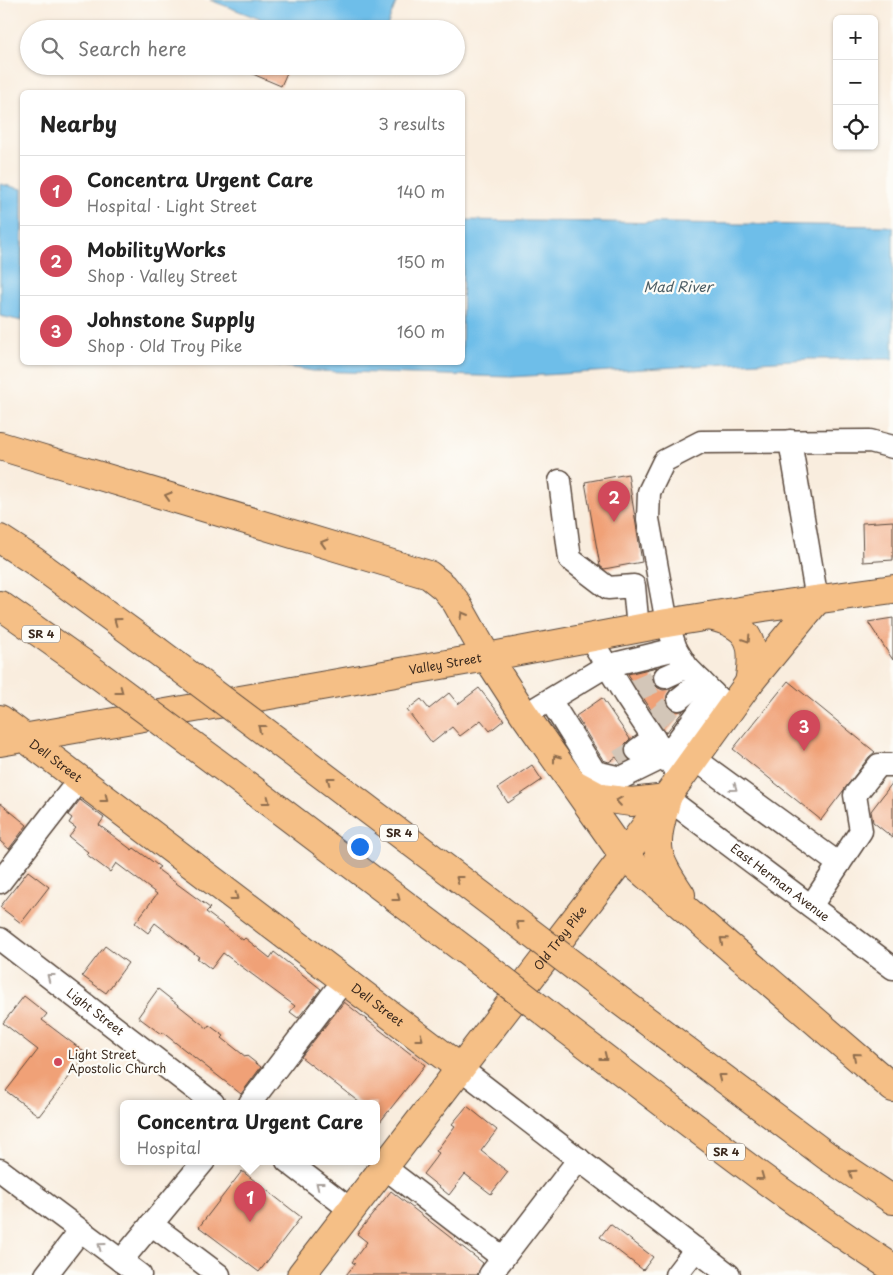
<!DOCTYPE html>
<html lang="en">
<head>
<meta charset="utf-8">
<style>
  :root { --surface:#fff; --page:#f2f2f2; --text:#222; --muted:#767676; --line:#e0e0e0; --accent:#d1495b }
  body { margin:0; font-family:"Playpen Sans",sans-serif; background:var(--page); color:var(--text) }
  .controls { position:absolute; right:15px; top:15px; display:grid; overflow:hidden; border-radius:8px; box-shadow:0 1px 4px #0004 }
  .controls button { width:45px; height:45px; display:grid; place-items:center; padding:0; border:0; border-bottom:1px solid var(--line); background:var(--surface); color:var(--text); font:25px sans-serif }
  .you { position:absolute; left:359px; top:846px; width:18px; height:18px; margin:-12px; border:4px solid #fff; border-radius:50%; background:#1a73e8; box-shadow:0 0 0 8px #1a73e833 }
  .badge { display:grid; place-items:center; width:32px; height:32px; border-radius:50%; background:var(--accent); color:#fff; font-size:16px; font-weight:700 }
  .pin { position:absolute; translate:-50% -41px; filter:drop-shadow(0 1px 2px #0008) }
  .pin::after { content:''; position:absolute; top:26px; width:18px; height:15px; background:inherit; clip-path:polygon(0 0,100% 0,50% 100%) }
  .popup { position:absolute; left:120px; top:1100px; width:260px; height:65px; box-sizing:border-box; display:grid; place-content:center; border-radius:8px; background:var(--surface); filter:drop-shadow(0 1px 4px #0005); font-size:16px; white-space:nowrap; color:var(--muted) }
  .popup b { font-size:19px; color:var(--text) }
  .popup::after { content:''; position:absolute; left:50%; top:100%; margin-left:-10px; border:10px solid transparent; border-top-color:var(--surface) }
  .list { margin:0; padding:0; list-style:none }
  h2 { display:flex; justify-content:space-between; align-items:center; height:65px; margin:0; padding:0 20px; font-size:21px }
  h2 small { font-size:16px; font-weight:400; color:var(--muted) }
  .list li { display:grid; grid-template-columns:32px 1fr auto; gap:15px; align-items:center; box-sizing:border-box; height:70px; padding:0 20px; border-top:1px solid var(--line) }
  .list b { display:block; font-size:19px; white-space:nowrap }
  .list p { margin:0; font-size:16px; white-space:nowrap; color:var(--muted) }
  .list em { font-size:16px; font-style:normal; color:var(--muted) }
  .icon { flex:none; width:28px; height:28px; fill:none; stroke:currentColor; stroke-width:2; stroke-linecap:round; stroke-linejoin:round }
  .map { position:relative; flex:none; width:893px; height:1275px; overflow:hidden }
  .search { position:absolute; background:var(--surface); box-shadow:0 1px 4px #0004; left:20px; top:20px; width:445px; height:55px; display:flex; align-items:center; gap:12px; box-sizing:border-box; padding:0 18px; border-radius:28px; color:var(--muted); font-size:19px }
  .panel { position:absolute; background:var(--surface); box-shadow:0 1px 4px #0004; left:20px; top:90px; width:445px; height:275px; border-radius:8px }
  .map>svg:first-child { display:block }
  .water { fill:#6ebee9; stroke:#547484 }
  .building { fill:#f0a177 }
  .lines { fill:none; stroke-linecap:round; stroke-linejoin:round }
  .minor-tunnel { stroke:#d3c6b8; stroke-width:22; stroke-dasharray:22 11; stroke-linecap:butt }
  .minor-casing { stroke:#58473b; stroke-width:25 }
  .major-casing { stroke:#58473b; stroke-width:30 }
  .highway-casing { stroke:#58473b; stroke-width:30 }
  .minor { stroke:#fff; stroke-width:22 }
  .major { stroke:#f5bf86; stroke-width:28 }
  .highway { stroke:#f5bf86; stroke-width:28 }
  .highway-bridge-casing { stroke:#58473b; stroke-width:30; stroke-linecap:butt }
  .highway-bridge { stroke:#f5bf86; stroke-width:28 }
  .oneway { stroke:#8f6d4d }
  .oneway2 { stroke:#a79f9a }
  .poi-dot { fill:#d1495b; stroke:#fdfcf7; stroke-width:2 }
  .labels { text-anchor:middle; stroke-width:4.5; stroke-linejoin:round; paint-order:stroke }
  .shield { fill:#fdfcf7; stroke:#75695f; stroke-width:1 }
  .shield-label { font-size:11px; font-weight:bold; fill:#3b2a1e }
  .street-label { font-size:12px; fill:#3b2a1e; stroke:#fdfcf7 }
  .poi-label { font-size:12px; fill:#3b2a1e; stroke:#fdfcf7; text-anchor:start }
  .water-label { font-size:14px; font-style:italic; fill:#4d5e65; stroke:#fdfcf7 }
</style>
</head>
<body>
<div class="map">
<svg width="893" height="1275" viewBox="0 0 893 1275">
  <rect width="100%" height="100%" fill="#fdfcf7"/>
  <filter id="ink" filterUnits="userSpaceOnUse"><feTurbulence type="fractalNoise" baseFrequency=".02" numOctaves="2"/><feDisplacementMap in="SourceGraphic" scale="10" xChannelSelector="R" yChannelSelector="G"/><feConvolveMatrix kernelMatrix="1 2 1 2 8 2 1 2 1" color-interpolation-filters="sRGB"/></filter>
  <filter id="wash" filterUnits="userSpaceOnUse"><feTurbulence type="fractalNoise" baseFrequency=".0096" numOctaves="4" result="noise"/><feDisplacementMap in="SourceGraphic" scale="20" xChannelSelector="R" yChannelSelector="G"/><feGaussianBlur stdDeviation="1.12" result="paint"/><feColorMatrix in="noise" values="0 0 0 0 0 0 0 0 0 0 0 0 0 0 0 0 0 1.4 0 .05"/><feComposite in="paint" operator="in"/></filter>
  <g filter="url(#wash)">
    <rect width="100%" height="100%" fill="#f9edde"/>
    <g class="water">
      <polygon points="210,0 397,0 386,29 286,29"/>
      <polygon points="0,184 22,189 22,321 0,316"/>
      <polygon points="463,220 884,226 893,227 893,359 809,359 511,377 313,371 262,363 462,362"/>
    </g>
    <g id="blocks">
      <g class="building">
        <polygon points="234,66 290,66 281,86"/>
        <polygon points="628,474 642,562 604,569 600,566 585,482"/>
        <polygon points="893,521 893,560 863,562 862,523"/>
        <polygon points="893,618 893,660 868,622"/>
        <polygon points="657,667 652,675 653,683 658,688 663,690 671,689 667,695 666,702 669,707 675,711 683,711 666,733 628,674"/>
        <polygon points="788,681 875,752 869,757 821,820 733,749"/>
        <polygon points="479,688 504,720 490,731 481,720 460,736 452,727 432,743 407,710 421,699 429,709 449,693 458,704"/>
        <polygon points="602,698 630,739 625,744 624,751 629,760 621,764 616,757 609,762 603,760 576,716"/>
        <polygon points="532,765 542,780 508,803 498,788"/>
        <polygon points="893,782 893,838 873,822 871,811"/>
        <polygon points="80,800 104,818 99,825 132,850 134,848 160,867 157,869 210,908 206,912 243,940 245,938 270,958 274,952 321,989 298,1018 290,1012 295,1006 223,953 211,969 197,958 199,957 155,923 148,933 135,923 157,894 116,863 110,872 86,854 88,852 69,837 76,828 69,823 72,818 68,815"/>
        <polygon points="0,803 27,825 9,849 0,841"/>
        <polygon points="28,871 49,887 21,923 0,907"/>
        <polygon points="105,946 128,963 106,993 82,976"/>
        <polygon points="158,989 207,1028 209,1025 224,1036 222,1038 246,1057 247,1056 261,1067 241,1094 162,1032 161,1034 138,1017"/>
        <polygon points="24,996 47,1014 42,1020 87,1054 39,1116 6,1091 38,1050 3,1023"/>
        <polygon points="344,1002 425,1065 376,1127 376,1103 360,1103 301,1057"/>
        <polygon points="467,1106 497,1130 481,1151 508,1172 491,1194 465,1174 449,1195 423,1174 439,1153 436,1151 455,1126 452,1124"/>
        <polygon points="242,1171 301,1217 259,1272 199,1227"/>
        <polygon points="391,1191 483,1263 477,1275 346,1275 355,1264 352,1262 367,1242 357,1234"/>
        <polygon points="610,1224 653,1257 643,1270 600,1237"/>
      </g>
    </g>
  </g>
  <g filter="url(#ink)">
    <use href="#blocks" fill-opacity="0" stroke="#58473b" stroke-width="1"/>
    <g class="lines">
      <g class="minor-tunnel">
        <polyline points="634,691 665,677"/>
        <polyline points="654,721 679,699"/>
        <polyline points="619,761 637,750"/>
      </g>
      <g class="minor-casing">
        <g id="minor">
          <polyline points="790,441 817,600"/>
          <polyline points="560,481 570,559 608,588 634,586 638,629"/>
          <polyline points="590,638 625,695 673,767"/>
          <polyline points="665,677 687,667"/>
          <polyline points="679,699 701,681"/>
          <polyline points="550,700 595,772 621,778 666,756 713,693"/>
          <polyline points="538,707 606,666 676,649"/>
          <polyline points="730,710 687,667 676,649 667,623 648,519 649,492 664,461 701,442 870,441 893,447"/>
          <polyline points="637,750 654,738"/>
          <polyline points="695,759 839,864"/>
          <path id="s1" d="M667,798L893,968"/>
          <polyline points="0,882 79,780"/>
          <polyline points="811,906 861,831 855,795 879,765 893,765"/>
          <path id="s2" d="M0,939L213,1103"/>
          <polyline points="460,1068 729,1275"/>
          <polyline points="250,1103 344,980"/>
          <polyline points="287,1161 351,1210"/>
          <polyline points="384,1167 503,1258"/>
          <polyline points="0,1170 140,1275"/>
          <polyline points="151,1224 219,1275"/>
          <polyline points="121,1261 204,1161"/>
          <polyline points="46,1275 80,1231"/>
          <polyline points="490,1275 579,1159"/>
          <polyline points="676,1275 696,1249"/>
        </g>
      </g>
      <g class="major-casing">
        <g id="major">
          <path d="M709,616C752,625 756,644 749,683"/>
          <polyline points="487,657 524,714 624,856"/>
          <path id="s3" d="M25,738L460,1068"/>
          <path id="s4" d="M0,742L487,657L667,623L764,607L893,589"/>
          <polyline points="575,784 601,798 631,802 667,798"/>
          <path id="s5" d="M301,1275L624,856L749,683L817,600"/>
        </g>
      </g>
      <g class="highway-casing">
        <g id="highway">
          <polyline points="0,446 429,575 444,587 456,602 487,657"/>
          <polyline points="0,539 34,561 156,650"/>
          <polyline points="0,605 81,662"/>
          <polyline points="0,719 25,738"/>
          <polyline points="300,758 498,908"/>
          <polyline points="228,771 466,951"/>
          <path d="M667,798C654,847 652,852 681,895"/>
          <polyline points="624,856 893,1088"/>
          <polyline points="599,985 827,1156 893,1200"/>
          <path d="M565,1028C673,1110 779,1195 893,1268"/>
        </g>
      </g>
      <use href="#minor" class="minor"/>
      <use href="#major" class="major"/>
      <use href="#highway" class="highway"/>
      <g class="highway-bridge-casing">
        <g id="highway-bridge">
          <polyline points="156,650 300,758"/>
          <polyline points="81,662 228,771"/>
          <polyline points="498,908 599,985"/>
          <polyline points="466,951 565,1028"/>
        </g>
      </g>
      <use href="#highway-bridge" class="highway-bridge"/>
    </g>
    <defs><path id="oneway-chevron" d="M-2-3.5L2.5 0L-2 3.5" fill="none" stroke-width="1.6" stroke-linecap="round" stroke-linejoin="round" transform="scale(1.25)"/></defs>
    <g class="oneway">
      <use href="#oneway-chevron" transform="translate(168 496) rotate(-163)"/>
      <use href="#oneway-chevron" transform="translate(324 543) rotate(-163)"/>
      <use href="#oneway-chevron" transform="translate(463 615) rotate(-120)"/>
      <use href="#oneway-chevron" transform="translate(117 621) rotate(-144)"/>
      <use href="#oneway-chevron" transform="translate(747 639) rotate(57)"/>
      <use href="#oneway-chevron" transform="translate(120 691) rotate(37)"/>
      <use href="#oneway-chevron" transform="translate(261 728) rotate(-143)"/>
      <use href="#oneway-chevron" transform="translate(556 758) rotate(-126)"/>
      <use href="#oneway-chevron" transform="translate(330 780) rotate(-143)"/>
      <use href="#oneway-chevron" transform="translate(105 799) rotate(37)"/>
      <use href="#oneway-chevron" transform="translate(267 801) rotate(37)"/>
      <use href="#oneway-chevron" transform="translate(619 801) rotate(-172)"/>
      <use href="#oneway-chevron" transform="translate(459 879) rotate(-143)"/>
      <use href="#oneway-chevron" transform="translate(235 897) rotate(37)"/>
      <use href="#oneway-chevron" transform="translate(397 898) rotate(37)"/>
      <use href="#oneway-chevron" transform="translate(519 924) rotate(-143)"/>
      <use href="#oneway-chevron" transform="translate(723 940) rotate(-139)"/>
      <use href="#oneway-chevron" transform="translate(420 1038) rotate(37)"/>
      <use href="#oneway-chevron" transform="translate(856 1056) rotate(-139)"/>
      <use href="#oneway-chevron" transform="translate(604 1057) rotate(38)"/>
      <use href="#oneway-chevron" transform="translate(721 1077) rotate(-143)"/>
      <use href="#oneway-chevron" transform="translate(852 1173) rotate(-146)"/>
      <use href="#oneway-chevron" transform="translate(761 1177) rotate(36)"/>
    </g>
    <g class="oneway2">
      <use href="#oneway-chevron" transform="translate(734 788) rotate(36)"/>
      <use href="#oneway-chevron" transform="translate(50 977) rotate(-142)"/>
      <use href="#oneway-chevron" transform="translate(319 1185) rotate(-142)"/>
      <use href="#oneway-chevron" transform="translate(101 1246) rotate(-144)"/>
    </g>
  </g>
  <circle class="poi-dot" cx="58" cy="1062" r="5"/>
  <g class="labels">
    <g class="shield">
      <rect x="22" y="625.5" width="38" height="17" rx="4"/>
      <rect x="380" y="824.5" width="38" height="17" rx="4"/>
      <rect x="707" y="1143.5" width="38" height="17" rx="4"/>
    </g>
    <g class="shield-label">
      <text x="41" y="638">SR 4</text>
      <text x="399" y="837">SR 4</text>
      <text x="726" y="1156">SR 4</text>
    </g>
    <g class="street-label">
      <text dy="4" stroke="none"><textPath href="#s4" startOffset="452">Valley Street</textPath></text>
      <text dy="4" stroke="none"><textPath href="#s3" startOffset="38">Dell Street</textPath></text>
      <text dy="4" stroke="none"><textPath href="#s1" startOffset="141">East Herman Avenue</textPath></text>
      <text dy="4" stroke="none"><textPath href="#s5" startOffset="425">Old Troy Pike</textPath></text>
      <text dy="4" stroke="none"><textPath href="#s3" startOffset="442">Dell Street</textPath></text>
      <text dy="4" stroke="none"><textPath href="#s2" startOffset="120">Light Street</textPath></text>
    </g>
    <g class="poi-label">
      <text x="68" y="1059">Light Street<tspan x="68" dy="14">Apostolic Church</tspan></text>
    </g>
    <g class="water-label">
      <text x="678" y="292">Mad River</text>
    </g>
  </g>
</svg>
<div class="controls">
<button>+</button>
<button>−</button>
<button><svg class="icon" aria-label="locate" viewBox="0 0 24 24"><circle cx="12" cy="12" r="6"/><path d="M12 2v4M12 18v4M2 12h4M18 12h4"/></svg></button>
</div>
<div class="you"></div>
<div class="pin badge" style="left:250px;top:1222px">1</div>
<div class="popup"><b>Concentra Urgent Care</b>Hospital</div>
<div class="pin badge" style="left:614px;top:522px">2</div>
<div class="pin badge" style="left:804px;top:751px">3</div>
<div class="search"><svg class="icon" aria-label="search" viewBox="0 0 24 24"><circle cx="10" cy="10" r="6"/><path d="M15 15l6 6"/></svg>Search here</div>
<section class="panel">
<h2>Nearby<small>3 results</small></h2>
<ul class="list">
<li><span class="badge">1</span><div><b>Concentra Urgent Care</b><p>Hospital · Light Street</p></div><em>140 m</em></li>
<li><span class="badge">2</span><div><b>MobilityWorks</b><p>Shop · Valley Street</p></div><em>150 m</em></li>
<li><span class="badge">3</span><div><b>Johnstone Supply</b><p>Shop · Old Troy Pike</p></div><em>160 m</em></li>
</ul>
</section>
</div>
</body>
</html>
